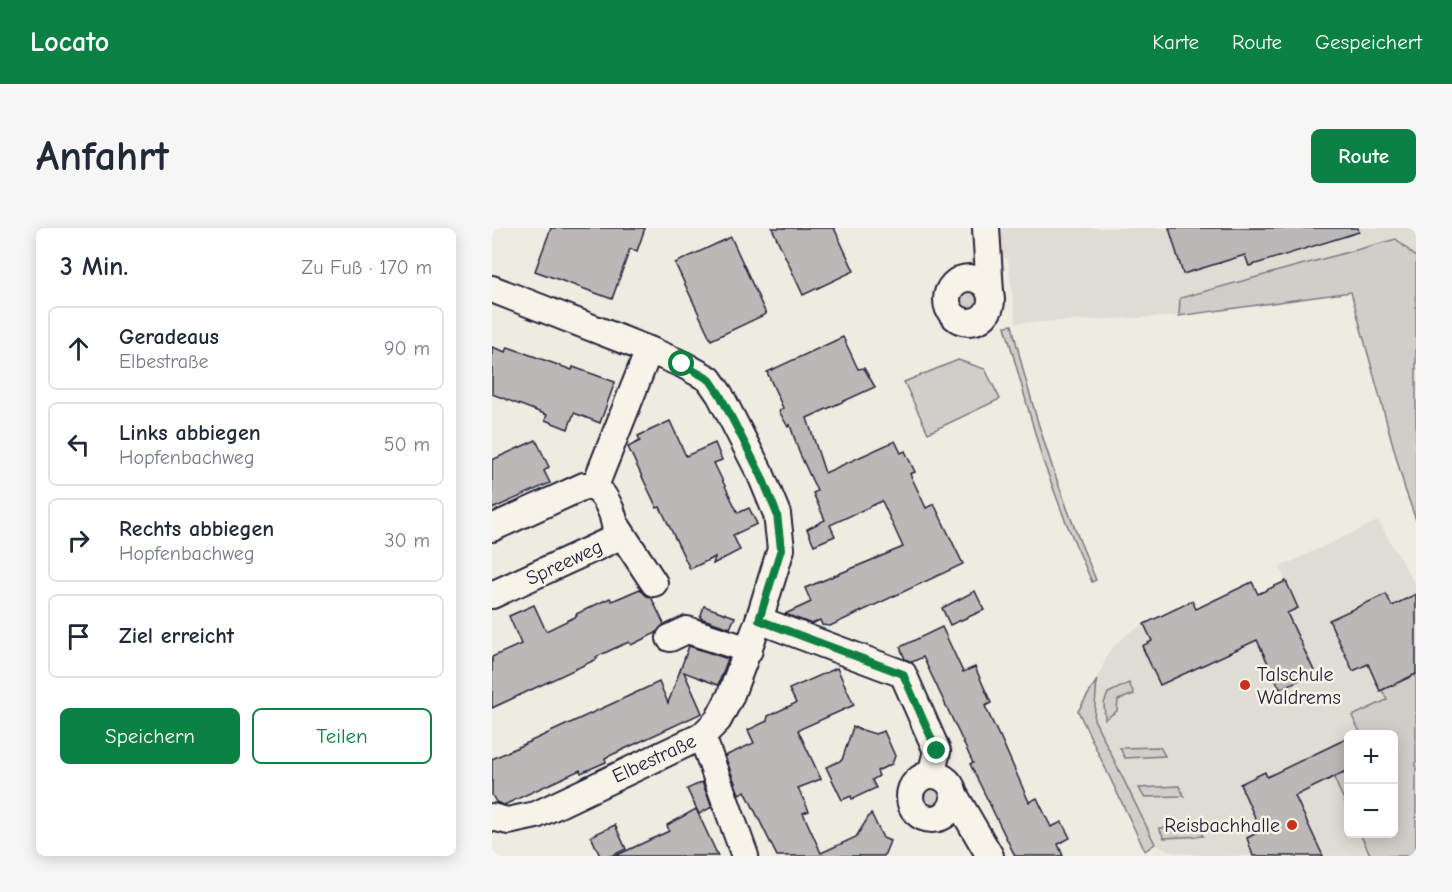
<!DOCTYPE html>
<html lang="de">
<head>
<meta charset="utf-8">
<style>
  :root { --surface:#fff; --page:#f6f6f7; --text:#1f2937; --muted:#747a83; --line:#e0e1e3; --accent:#0b8043 }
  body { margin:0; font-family:"Comic Neue",sans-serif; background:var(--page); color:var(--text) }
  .controls { position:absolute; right:18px; bottom:18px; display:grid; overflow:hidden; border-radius:9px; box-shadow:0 3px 15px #0003 }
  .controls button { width:54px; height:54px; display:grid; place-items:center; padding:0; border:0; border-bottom:2px solid var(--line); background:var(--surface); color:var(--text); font:30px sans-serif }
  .stop { position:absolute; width:18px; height:18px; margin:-14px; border:4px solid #0b8043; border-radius:50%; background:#fff }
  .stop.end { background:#0b8043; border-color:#fff; box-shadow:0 2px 6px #0008 }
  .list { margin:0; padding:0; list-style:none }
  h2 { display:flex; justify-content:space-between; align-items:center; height:78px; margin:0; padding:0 24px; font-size:26px }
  h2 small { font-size:20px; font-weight:400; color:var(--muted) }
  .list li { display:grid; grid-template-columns:39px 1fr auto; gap:18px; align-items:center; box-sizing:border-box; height:84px; margin:0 12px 12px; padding:0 12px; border:2px solid var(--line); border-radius:9px }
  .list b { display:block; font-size:22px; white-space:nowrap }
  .list p { margin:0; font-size:20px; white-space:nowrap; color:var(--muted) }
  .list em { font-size:20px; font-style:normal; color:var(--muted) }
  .actions { display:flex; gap:12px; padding:18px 24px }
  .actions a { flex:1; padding:14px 0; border:2px solid var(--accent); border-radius:9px; text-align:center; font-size:21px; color:var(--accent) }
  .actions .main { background:var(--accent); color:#fff }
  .icon { flex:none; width:33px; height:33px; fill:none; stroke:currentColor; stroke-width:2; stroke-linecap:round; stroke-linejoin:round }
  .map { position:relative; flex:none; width:924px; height:628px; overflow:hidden; border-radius:9px }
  header { display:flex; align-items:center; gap:36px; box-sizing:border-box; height:84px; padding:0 30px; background:var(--accent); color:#fff }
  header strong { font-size:28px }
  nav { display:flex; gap:33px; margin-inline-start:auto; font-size:21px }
  .intro { display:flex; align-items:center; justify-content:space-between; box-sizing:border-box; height:144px; padding:0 36px }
  h1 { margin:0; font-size:42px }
  .button { padding:15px 27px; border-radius:9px; background:var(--accent); color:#fff; font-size:21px; font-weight:700 }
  main { display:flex; gap:36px; padding:0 36px }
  aside { flex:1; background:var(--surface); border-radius:9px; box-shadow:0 3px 15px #0003 }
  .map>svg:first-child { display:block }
  .built { fill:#dfdcd4 }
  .green { fill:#d1cdc9; stroke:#7a7882; stroke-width:1.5 }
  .building { fill:#bbb8b7; stroke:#22223b; stroke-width:1.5 }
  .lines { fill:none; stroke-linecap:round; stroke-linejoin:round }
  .minor-casing { stroke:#22223b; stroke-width:30 }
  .minor { stroke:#f7f3e8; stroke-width:26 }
  .route { stroke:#0b8043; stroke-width:8 }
  .poi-dot { fill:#c8321e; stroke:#f7f3e8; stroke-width:2 }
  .labels { text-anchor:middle; stroke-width:5; stroke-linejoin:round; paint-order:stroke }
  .street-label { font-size:20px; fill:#22223b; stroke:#f7f3e8 }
  .poi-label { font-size:20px; fill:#22223b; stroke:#f7f3e8; text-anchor:start }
</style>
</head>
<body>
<header>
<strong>Locato</strong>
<nav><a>Karte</a><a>Route</a><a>Gespeichert</a></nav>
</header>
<div class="intro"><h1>Anfahrt</h1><a class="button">Route</a></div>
<main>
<aside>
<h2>3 Min.<small>Zu Fuß · 170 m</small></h2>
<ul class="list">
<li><svg class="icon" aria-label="ahead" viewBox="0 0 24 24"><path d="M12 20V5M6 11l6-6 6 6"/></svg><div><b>Geradeaus</b><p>Elbestraße</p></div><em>90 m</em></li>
<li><svg class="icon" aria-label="left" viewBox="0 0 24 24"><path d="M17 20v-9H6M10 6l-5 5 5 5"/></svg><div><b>Links abbiegen</b><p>Hopfenbachweg</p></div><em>50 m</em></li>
<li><svg class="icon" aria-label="right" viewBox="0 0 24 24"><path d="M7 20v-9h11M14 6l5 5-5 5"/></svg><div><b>Rechts abbiegen</b><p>Hopfenbachweg</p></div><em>30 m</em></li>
<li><svg class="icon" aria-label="arrive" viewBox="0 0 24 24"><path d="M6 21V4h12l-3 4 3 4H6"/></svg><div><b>Ziel erreicht</b></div></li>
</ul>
<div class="actions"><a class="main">Speichern</a><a>Teilen</a></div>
</aside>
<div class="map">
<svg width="924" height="628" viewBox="0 0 924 628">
  <rect width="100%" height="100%" fill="#eeebe1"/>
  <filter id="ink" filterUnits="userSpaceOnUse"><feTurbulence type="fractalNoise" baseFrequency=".0167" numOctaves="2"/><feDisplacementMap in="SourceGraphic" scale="12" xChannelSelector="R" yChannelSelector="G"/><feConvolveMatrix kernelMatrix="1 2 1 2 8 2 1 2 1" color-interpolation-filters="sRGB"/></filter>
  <g filter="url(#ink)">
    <g class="built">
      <polygon points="482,0 924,0 924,29 904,11 688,70 687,88 524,95 516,30 476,35 483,23"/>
      <polygon points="886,293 924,358 924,446 890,462 895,472 860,488 869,506 856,506 856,542 842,550 856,580 856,606 869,606 879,628 714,628 680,624 663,616 602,491 605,452 617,423 635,406 652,396 700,373 704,381 760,354 766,366 793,353 788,339"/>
    </g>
    <g class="green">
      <polygon points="904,11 924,29 924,292 913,261 859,64 687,88 688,70"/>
      <circle cx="477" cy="74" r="14"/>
      <path d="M520,97C540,185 568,269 604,352L600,354L573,292L550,230L513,98Z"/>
      <polygon points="466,132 493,141 508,171 436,205 412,154"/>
      <polygon points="924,446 924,628 879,628 868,606 902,606 902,506 869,506 860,488 895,472 890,462"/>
      <polygon points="605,452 602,491 663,616 653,623 586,483"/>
      <polygon points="637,455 642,466 626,472 625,483 613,491 612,475 616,465"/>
      <polygon points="668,519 673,528 633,530 628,520"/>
      <polygon points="856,542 856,581 842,550"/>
      <circle cx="440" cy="569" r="14"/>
      <polygon points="687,558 692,568 652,569 647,560"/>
      <polygon points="707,599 711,608 672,610 667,600"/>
    </g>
    <g class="building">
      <polygon points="59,0 153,0 145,23 138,21 120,71 43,43"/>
      <polygon points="280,0 342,0 362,43 311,67"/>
      <polygon points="677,0 866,0 867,4 757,38 753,27 691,46"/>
      <polygon points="239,9 274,86 219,112 183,35"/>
      <polygon points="351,109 366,141 372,140 383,159 315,190 333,245 403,213 409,225 413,223 423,244 418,246 434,280 442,276 471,336 338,398 330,397 328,392 320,396 293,386 319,374 313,360 411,319 390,273 338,297 343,308 322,317 315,301 333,292 321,265 325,263 307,224 298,197 296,199 287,183 291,180 275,144"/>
      <polygon points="0,119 14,124 16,119 80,142 81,139 123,154 108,195 82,185 76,201 53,192 55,187 0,166"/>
      <polygon points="178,193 194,228 223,215 230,232 222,235 246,285 257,280 265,296 241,307 248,322 221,336 223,329 198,341 168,279 165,280 136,219 148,213 146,208"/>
      <polygon points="44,212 57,239 52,243 58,255 0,281 0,232"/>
      <polygon points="794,353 806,380 795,385 823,445 788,461 765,412 668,457 650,418 660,413 652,396 700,373 704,381 760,354 766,366"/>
      <polygon points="148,361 155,368 159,369 172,396 164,405 139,417 137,414 121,421 104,429 105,431 0,480 0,429 29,416 17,388 42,377 54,403 85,388 84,386 118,370 120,373"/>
      <polygon points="483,363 492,382 458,397 450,380"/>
      <polygon points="894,366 900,378 924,366 924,446 888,463 876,436 861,443 837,392"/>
      <polygon points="212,378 243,389 238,400 208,390"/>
      <polygon points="450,399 471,444 483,439 499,475 493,478 507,508 508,508 537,574 545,570 559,599 570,594 578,610 566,616 571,628 523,628 483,546 478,536 481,535 431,429 420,434 413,431 408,419"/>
      <polygon points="197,418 236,431 226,457 192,444 210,485 113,530 114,534 89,545 88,542 12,577 4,574 0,567 0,531 167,454 176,475"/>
      <polygon points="345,440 362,477 306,502 329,551 306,560 317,583 311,585 329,625 364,609 379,585 391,610 398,613 392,628 285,628 253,563 247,566 233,528 262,515 256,502 275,493 276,488 304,475 297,461"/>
      <polygon points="361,499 383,506 392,503 403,528 400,536 385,543 387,548 380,552 384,560 360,571 359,568 350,572 334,539 350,532"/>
      <polygon points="856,510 856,542 803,568 831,628 761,628 755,610 769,603 748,556 773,544 775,549"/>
      <polygon points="210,554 220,579 207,586 195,561"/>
      <polygon points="204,581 226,628 123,628 177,603 175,597"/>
      <polygon points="123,597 134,621 119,628 108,628 99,608"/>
    </g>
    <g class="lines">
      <g class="minor-casing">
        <g id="minor">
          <polyline points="494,0 498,64"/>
          <circle cx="477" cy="72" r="22"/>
          <polyline points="0,61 157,122 190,136 217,151 228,167 269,247 285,286 289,321 267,392 238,469 226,492 210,508 44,587 16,593 0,589"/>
          <polyline points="124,297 162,355"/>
          <polyline points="0,300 92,258 103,258 157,122"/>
          <path d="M0,367L124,310C124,291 117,272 103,258"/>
          <polyline points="267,392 411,446 445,523 439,547"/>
          <polyline points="178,410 195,402 257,422"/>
          <polyline points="210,508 253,628"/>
          <circle cx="440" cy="569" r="22"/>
          <polyline points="463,568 498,628"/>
        </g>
      </g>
      <use href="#minor" class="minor"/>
    </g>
  </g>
  <g class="lines" filter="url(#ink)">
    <polyline class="route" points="190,136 218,152 228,167 269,247 285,286 289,321 267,392 411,446 445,523"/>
  </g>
  <g class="poi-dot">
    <circle cx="753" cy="457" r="6"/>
    <circle cx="800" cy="597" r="6"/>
  </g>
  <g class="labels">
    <g class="street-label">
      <text transform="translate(72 334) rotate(-25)" y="7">Spreeweg</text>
      <text transform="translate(162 530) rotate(-25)" y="7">Elbestraße</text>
    </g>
    <g class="poi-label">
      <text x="765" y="453">Talschule<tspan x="765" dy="23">Waldrems</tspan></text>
      <text x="788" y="604" text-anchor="end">Reisbachhalle</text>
    </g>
  </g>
</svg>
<div class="controls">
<button>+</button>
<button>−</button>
</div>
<div class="stop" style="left:190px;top:136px"></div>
<div class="stop end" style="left:445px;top:523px"></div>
</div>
</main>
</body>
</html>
